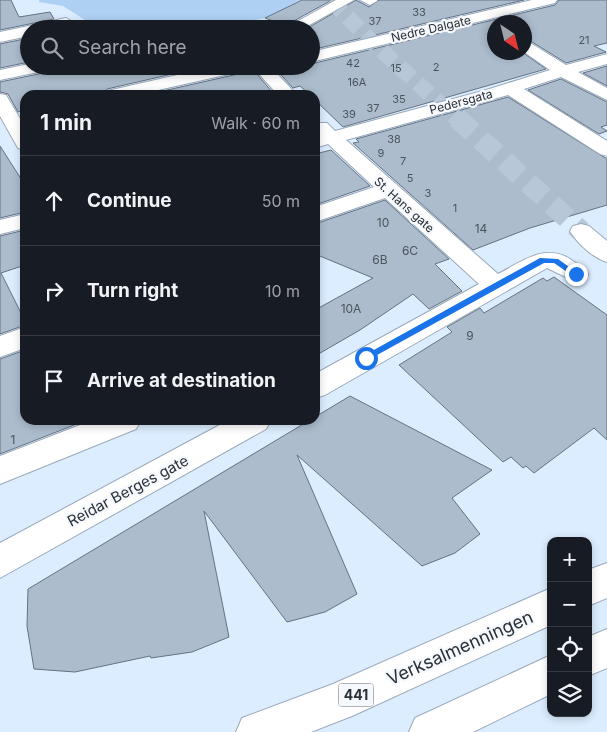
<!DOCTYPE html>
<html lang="en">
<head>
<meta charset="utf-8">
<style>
  :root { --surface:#171b24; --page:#20242c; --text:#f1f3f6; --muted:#9ea1a6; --line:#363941 }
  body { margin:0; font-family:Inter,sans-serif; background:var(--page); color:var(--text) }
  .controls { position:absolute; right:15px; bottom:15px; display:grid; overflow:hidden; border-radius:10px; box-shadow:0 2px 8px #0003 }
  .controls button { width:45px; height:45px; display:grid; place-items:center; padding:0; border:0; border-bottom:1px solid var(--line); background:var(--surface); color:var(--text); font:25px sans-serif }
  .compass { position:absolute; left:487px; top:15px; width:45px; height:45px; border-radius:50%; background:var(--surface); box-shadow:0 2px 8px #0003; rotate:145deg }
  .stop { position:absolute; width:15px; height:15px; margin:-11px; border:4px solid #1a73e8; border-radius:50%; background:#fff }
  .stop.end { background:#1a73e8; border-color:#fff; box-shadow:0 1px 5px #0008 }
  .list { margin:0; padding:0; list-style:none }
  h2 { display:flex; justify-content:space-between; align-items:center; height:65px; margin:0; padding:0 20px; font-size:21px }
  h2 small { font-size:16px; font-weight:400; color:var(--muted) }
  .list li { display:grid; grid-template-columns:32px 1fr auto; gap:15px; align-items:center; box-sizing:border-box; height:90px; padding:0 20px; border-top:1px solid var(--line) }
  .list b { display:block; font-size:19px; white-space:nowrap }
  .list em { font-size:16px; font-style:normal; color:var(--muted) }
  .icon { flex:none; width:28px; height:28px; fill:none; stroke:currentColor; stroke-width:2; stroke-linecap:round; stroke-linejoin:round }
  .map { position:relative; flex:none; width:607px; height:732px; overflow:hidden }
  .search { position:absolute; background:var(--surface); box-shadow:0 2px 8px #0003; left:20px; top:20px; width:300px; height:55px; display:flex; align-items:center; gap:12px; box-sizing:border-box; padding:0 18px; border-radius:28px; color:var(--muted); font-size:19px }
  .panel { position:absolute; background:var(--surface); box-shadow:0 2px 8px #0003; left:20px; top:90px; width:300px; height:335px; border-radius:15px }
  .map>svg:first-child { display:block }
  .green { fill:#add0f3 }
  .building { fill:#acbccd; stroke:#647382 }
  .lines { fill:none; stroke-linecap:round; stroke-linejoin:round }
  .major-tunnel-far1 { stroke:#b8c7d7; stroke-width:16; stroke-dasharray:16 8; stroke-linecap:butt }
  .major-tunnel { stroke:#b8c7d7; stroke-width:21; stroke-dasharray:21 11; stroke-linecap:butt }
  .minor-casing { stroke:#99a9ba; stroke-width:2 }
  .major-casing { stroke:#99a9ba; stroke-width:2 }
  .minor { fill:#fff; fill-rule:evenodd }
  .major { fill:#fff; fill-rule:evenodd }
  .route { fill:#1a73e8 }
  .labels { text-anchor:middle; stroke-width:4.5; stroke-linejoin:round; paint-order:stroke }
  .far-number-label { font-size:11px; fill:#4a545c }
  .far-street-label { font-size:12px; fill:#2a3137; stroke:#f5f8fc }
  .number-label { font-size:12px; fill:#4a545c }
  .shield { fill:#f5f8fc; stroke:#676d72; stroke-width:1 }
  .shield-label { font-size:14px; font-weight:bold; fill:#2a3137 }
  .street-label { font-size:15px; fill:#2a3137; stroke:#f5f8fc }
  .near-street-label { font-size:18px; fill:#2a3137; stroke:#f5f8fc }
</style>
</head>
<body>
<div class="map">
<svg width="607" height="732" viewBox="0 0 607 732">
  <rect width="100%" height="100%" fill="#dcedff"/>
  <polygon class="green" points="39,0 300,0 265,18 251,21 233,29 182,29 165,21 147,23 127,20 93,25 63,6 39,2"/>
  <g class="building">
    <polygon points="0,0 11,0 19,17 50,12 54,19 0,30"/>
    <polygon points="302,0 332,0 290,23 292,29 264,29 276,22 265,18"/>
    <polygon points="356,0 369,7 379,0 524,0 311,50 311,29 306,29"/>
    <polygon points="559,0 607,0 607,43 594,46 606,52 566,63 524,37 524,22 494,22 494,52 522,52 546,69 343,127 315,100 315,95 310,95 300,86 293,88 273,66 311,66 311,64 555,5"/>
    <polygon points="29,38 29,62 0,68 0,44"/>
    <polygon points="52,66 112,66 116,73 148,66 207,66 107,89 102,95 25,95 25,110 18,112 8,94 0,92 0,82 48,72"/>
    <polygon points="607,66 607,86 583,73"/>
    <polygon points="251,67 273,93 265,95 145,95 247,72"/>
    <polygon points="561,79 607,102 607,125 601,127 607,131 599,134 528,90"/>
    <polygon points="508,97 607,159 607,205 530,228 473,250 353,143 359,142 356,139"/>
    <polygon points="0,146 25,185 25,212 0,218"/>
    <polygon points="331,150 370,186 315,205 315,154"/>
    <polygon points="385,200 449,259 435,264 462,291 429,309 413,294 360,330 315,356 315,310 373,278 315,254 315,224"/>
    <polygon points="25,230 25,265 1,273 25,321 25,325 0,334 0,236"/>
    <polygon points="554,277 607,315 607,440 594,428 534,473 526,466 523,468 511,457 503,462 399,365 452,332 447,327 480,308 484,313 543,278 547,281"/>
    <polygon points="25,350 25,420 87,420 0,454 0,359"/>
    <polygon points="350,396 492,470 452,498 480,534 455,553 422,566 297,455 357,594 325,612 287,622 204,511 229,637 192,652 151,658 150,656 75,672 34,669 27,626 28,589 310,420 315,420 315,417"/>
  </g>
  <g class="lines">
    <polyline class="major-tunnel-far1" points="331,0 369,39 458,120"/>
    <polyline class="major-tunnel" points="457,118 581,231"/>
    <g class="minor-casing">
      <g id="minor">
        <polygon points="336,0 354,0 304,28 294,28 291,25"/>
        <polygon points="360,0 377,0 377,1 370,5"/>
        <polygon points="532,0 557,0 555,3 311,62 311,52"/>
        <polygon points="66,18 74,23 71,26 61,29 29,29 29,36 0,42 0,32"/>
        <path d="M524,39L566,65L607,54V64L578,72L607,88V100L561,77L524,89L607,141V156L600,154L508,95L346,140L498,274C521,262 545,243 570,259C577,264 584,267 588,274L585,280L576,282L547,268L325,395L315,398V374L479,284L385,198L315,222V207L374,187L328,144L315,148V136L318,135L315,133V123H327L335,131L486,90L550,70L524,52Z"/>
        <polygon points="29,64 29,66 50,66 48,70 0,80 0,70"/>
        <polygon points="217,66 249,66 247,70 136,95 104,95 107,91"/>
        <polygon points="252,66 270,66 297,95 278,95"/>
        <polygon points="0,94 6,95 25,127 25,150 18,148 0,116"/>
        <polygon points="25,214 25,228 0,234 0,220"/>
        <polygon points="25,327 25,348 0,357 0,336"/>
        <polygon points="93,420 141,420 136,429 0,484 0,456"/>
        <polygon points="229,420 271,420 266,429 0,578 0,543"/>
      </g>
    </g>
    <g class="major-casing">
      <g id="major">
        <path d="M581,224L589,226L607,241V262C593,258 577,243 570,231L573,226Z"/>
        <polygon points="607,563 607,598 588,606 588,570"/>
        <polygon points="551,588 551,625 352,716 311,732 236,732 242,718 333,684"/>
        <polygon points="607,629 607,668 588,676 588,637"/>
        <polygon points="551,655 551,694 473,732 409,732 415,718"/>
      </g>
    </g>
    <use href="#minor" class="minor"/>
    <use href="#major" class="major"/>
  </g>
  <polygon class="route" points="540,258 558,259 579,274 573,276 554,263 544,263 368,360 363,360 363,356"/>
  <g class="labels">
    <g class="far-number-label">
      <text x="419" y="16">33</text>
      <text x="375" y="25">37</text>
      <text x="584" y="44">21</text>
      <text x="353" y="67">42</text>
      <text x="436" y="71">2</text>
      <text x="396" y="72">15</text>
      <text x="357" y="86">16A</text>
      <text x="399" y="103">35</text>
      <text x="373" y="112">37</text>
      <text x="349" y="118">39</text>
      <text x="394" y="143">38</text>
      <text x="381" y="157">9</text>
      <text x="403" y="165">7</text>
      <text x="410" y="182">5</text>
      <text x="428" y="197">3</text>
      <text x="455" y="212">1</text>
    </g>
    <g class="far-street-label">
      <text transform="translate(431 29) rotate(-13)" y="4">Nedre Dalgate</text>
      <text transform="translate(461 102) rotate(-15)" y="4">Pedersgata</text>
      <text transform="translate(404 205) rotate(42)" y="4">St. Hans gate</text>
    </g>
    <g class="number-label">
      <text x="383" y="227">10</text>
      <text x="481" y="233">14</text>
      <text x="410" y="255">6C</text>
      <text x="380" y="264">6B</text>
      <text x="351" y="313">10A</text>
      <text x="470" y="340">9</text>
      <text x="13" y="444">1</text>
    </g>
    <rect class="shield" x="338.5" y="683.5" width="35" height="23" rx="4"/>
    <g class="shield-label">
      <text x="356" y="700">441</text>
    </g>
    <g class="street-label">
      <text transform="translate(128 491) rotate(-28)" y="5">Reidar Berges gate</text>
    </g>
    <g class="near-street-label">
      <text transform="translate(460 648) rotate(-24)" y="6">Verksalmenningen</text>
    </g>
  </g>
</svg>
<div class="controls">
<button>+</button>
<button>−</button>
<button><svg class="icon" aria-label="locate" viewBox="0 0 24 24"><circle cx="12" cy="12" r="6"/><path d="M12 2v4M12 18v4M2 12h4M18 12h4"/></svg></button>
<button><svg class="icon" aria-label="layers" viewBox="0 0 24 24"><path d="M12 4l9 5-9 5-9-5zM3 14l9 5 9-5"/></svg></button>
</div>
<svg class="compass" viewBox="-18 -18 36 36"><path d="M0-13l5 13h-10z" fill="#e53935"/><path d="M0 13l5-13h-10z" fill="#9ea1a6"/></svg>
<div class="stop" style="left:366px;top:358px"></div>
<div class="stop end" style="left:576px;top:274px"></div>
<div class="search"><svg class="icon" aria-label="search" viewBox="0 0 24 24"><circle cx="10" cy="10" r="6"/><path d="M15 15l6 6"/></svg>Search here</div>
<section class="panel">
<h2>1 min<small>Walk · 60 m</small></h2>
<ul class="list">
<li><svg class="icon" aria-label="ahead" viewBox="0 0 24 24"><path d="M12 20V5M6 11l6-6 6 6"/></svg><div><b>Continue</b></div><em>50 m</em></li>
<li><svg class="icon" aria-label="right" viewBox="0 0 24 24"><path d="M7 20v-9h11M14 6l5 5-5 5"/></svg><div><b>Turn right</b></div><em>10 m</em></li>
<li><svg class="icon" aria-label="arrive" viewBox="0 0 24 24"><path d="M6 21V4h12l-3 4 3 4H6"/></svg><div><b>Arrive at destination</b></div></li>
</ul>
</section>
</div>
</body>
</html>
